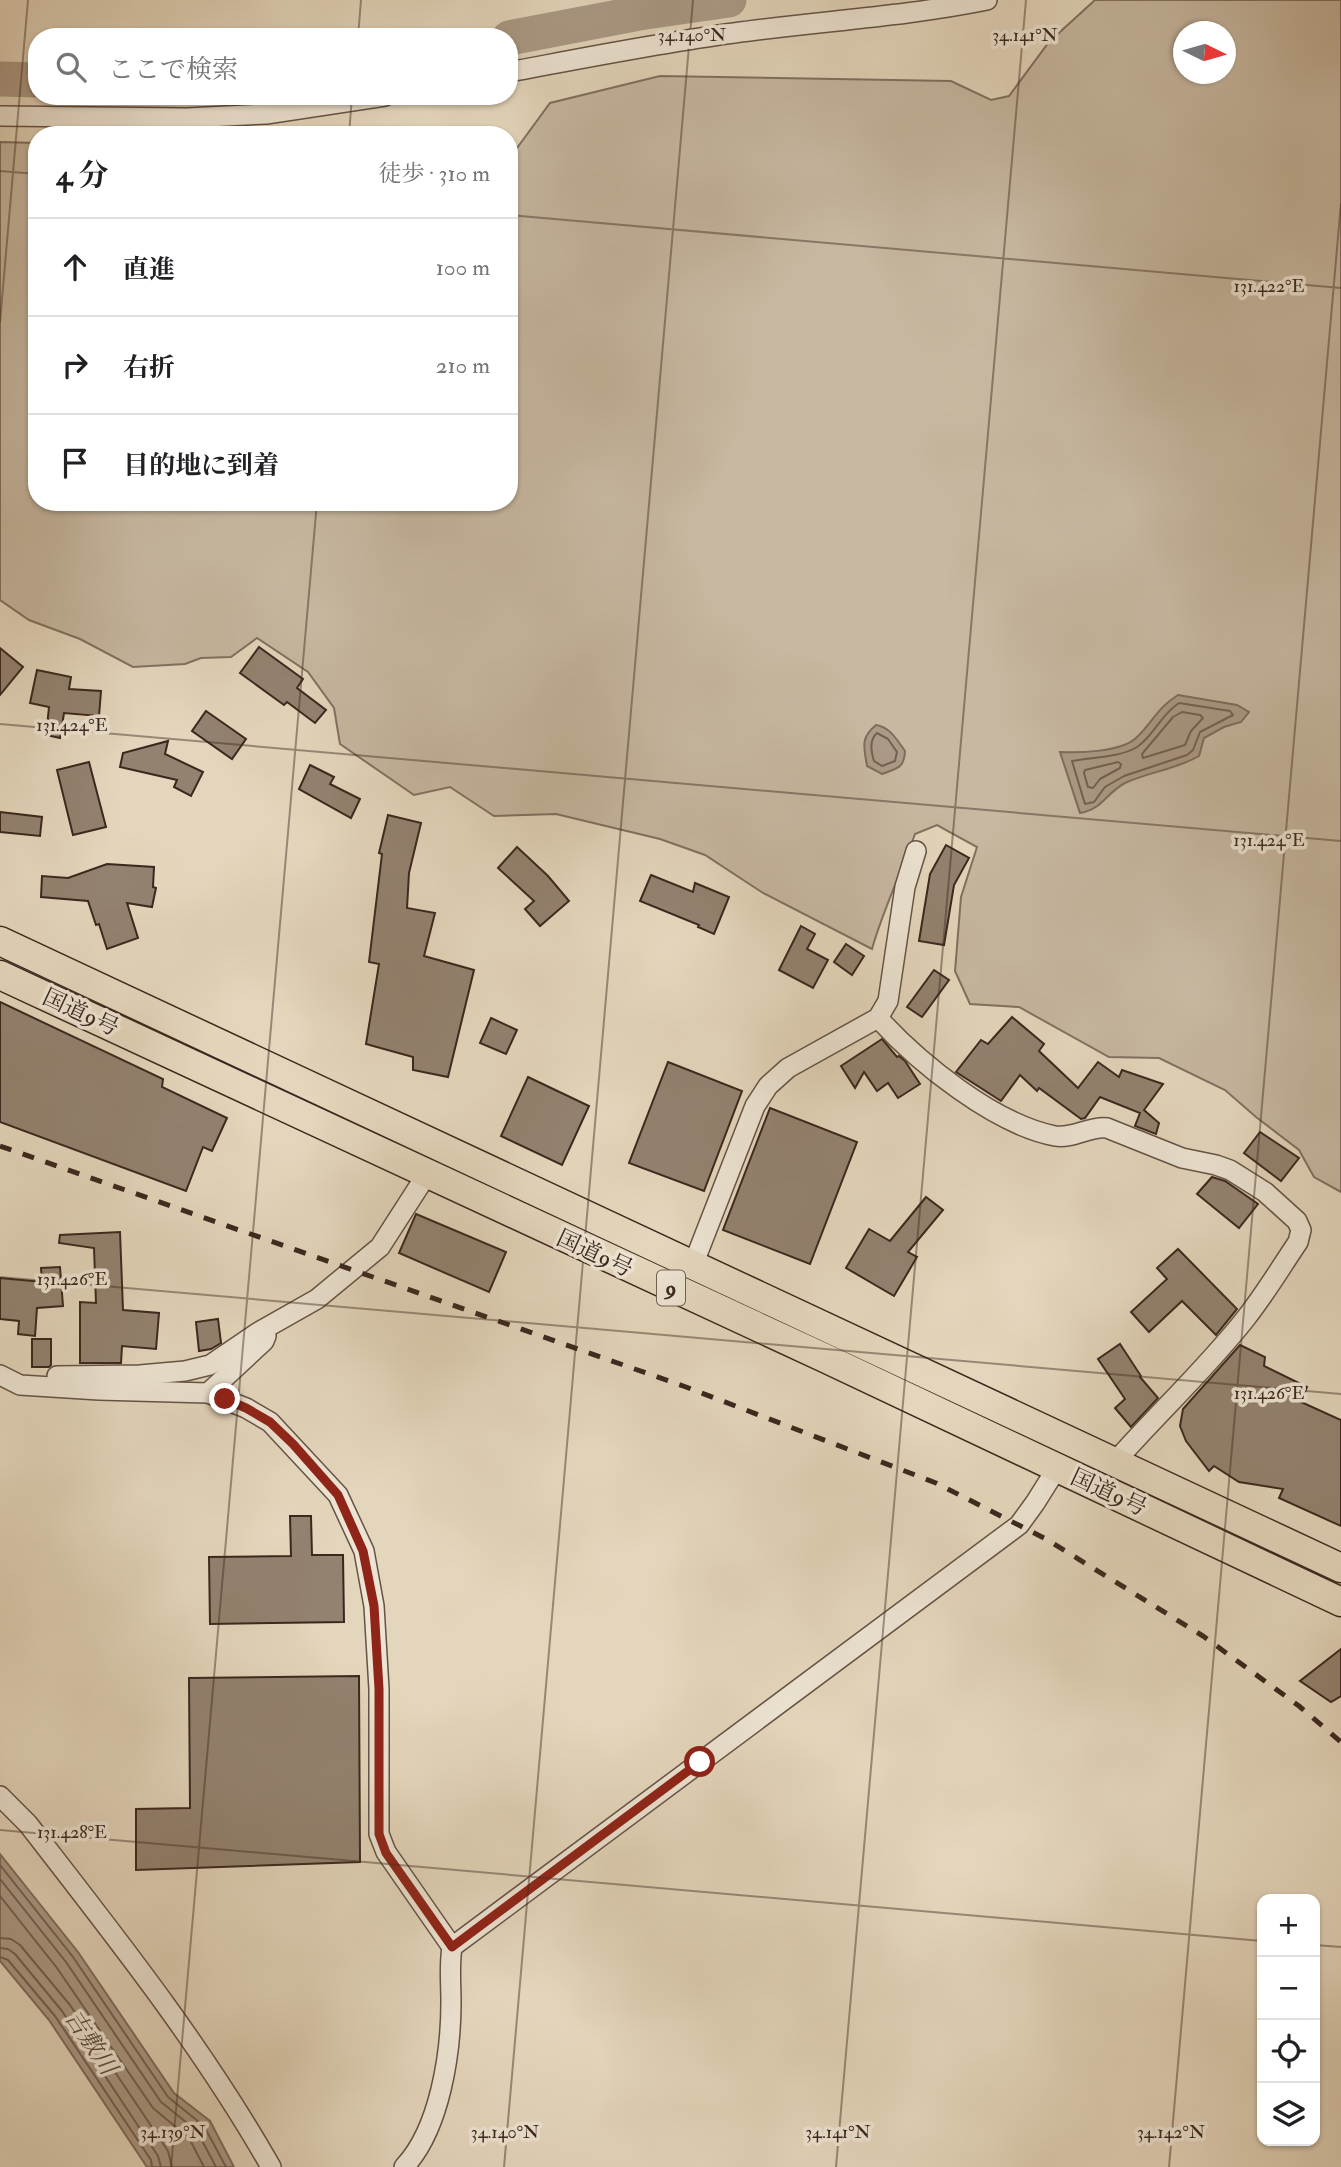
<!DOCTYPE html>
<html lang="ja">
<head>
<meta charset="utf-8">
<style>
  :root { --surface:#fff; --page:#f2f2f2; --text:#202124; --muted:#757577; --line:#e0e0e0 }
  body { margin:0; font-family:"IM FELL Double Pica","Noto Serif JP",serif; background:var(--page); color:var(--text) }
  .controls { position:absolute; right:21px; bottom:21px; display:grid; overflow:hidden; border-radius:14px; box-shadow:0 2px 5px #0004 }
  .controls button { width:63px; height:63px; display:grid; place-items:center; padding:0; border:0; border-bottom:2px solid var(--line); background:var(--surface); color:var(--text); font:35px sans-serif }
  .compass { position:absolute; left:1173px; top:21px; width:63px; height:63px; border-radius:50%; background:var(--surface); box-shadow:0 2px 5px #0004; rotate:95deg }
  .stop { position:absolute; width:21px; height:21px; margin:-16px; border:5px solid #8f2418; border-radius:50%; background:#fff }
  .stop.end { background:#8f2418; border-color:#fff; box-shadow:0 2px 7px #0008 }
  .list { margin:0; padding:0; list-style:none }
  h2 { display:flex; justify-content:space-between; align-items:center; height:91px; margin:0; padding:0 28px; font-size:30px }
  h2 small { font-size:23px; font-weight:400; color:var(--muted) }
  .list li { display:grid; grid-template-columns:46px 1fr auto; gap:21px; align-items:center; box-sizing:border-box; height:98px; padding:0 28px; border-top:2px solid var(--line) }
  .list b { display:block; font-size:26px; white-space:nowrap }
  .list em { font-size:23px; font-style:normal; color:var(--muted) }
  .icon { flex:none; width:38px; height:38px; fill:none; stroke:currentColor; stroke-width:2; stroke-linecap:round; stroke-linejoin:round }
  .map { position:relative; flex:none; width:1341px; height:2167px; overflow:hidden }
  .search { position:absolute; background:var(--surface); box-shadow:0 2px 5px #0004; left:28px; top:28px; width:490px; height:77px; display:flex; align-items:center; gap:18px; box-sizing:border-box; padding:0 24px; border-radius:28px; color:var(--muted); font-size:26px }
  .panel { position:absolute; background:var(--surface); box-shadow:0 2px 5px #0004; left:28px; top:126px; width:490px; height:385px; border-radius:28px }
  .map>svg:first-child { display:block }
  .green { fill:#c7b8a1; stroke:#817060; stroke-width:2; fill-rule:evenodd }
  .water { fill:#ab9a86; stroke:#7e6c5c; stroke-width:2 }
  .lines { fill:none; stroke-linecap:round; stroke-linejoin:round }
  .shore { stroke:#736052; stroke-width:2 }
  .river { stroke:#ab9a86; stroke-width:35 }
  .building { fill:#938270; stroke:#3b271e; stroke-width:2 }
  .minor-casing { stroke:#655346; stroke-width:22 }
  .highway-casing { stroke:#3b271e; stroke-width:31 }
  .minor { stroke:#ede4d3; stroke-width:19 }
  .highway { stroke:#e4d6bc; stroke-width:28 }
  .rail { stroke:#3b271e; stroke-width:5; stroke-dasharray:12 12; stroke-linecap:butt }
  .route { stroke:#8f2418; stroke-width:9 }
  .ticks { fill:none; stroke:#3b271e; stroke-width:2; stroke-opacity:0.45 }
  .labels { text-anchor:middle; stroke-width:7; stroke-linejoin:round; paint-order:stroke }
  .shield { fill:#ede4d3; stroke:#706054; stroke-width:2 }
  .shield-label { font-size:21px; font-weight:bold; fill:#3b271e }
  .street-label { font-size:23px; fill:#3b271e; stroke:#ede4d3 }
  .water-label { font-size:24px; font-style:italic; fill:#5d4a3d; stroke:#ede4d3 }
  .ticks-label { font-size:18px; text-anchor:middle; fill:#3b271e; stroke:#ede4d3; stroke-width:7; stroke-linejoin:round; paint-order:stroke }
</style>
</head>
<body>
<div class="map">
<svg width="1341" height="2167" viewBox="0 0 1341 2167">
  <rect width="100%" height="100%" fill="#e4d6bc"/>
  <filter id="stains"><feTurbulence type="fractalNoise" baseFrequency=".00286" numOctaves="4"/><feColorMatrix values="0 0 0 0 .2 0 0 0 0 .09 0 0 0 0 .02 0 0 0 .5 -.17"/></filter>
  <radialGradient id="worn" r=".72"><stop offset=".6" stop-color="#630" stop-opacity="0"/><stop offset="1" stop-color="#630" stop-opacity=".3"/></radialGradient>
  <path class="green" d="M1095,0H1341V1192L1314,1177L1299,1150L1256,1117L1225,1090L1159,1058L1109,1057L1019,1007L970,1004L955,971L961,897L977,847L937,825L915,834C901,873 883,910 872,949L763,893L705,855L660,839L556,814L494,816L450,787L414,795L340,744L334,708L308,672L257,638L231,657L201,658L185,664L133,667L80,639L29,620L0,600V142L37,143V502H509V159L550,103L660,76L951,81L991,100L1009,96L1049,42ZM1184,32H1226V74H1184Z"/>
  <g class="water">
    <path d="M1178,695L1237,705L1249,712L1241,722L1224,727L1204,738L1199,756C1177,769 1149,772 1125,783C1106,793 1103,809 1080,813L1060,752C1079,753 1121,752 1136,738C1153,722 1157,708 1178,695Z"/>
    <path d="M876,725C890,727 897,740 905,751C904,769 897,768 882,774L867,766C864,747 860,738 876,725Z"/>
    <polygon points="0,1854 78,1952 174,2093 210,2121 234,2167 147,2167 49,2020 0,1961"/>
  </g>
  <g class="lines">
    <g class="shore">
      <path d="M1179,703L1230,711L1233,715L1200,732L1193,750L1187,755L1124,776L1105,787L1094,802L1085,804L1072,761C1091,757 1119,758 1137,747C1154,736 1161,714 1179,703Z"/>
      <polygon points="1182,712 1200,715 1203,718 1191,731 1185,745 1143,758 1142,754 1173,717"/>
      <path d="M877,733L888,739L897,752L895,761L882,766L874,761C871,751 869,740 877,733Z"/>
      <polygon points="1118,762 1121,764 1120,768 1100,779 1093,788 1088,787 1084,773 1085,770"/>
      <polyline points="0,1865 73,1957 168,2097 204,2126 226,2167"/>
      <polyline points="0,1879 66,1962 161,2102 197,2131 216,2167"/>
      <polyline points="0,1896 57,1968 153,2108 189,2138 204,2167"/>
      <polyline points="0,1938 11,1939 20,1945 70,2005 168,2151 172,2167"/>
      <polyline points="0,1948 8,1949 15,1954 62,2011 158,2156 161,2167"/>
      <polyline points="0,1957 8,1960 55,2016 151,2160 152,2167"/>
    </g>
    <g class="river">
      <polyline points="509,38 639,13 729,0"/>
      <polyline points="0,79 37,80"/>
    </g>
  </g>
  <g class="building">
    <polygon points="259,647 303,679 297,688 326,710 315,723 287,702 284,705 240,673"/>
    <polygon points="0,648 23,667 0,695"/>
    <polygon points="37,670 71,677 69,689 101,691 99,716 64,713 60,738 46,735 49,707 30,703"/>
    <polygon points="206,711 246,739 232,759 192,731"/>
    <polygon points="168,741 165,754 203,772 191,796 174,787 177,780 120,767 123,753"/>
    <polygon points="89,762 106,827 73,835 57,770"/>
    <polygon points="310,765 334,777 330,784 360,799 351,818 299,789"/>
    <polygon points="0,812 42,817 40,836 0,832"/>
    <polygon points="388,815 421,823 409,873 407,908 435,913 424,956 474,970 448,1077 413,1070 413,1057 366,1044 379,964 369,962 382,854 379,853"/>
    <polygon points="946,845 969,858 954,885 944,945 919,941 930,874"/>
    <polygon points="517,847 548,876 569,901 540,926 525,909 534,901 498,868"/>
    <polygon points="107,864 154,867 153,887 156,888 152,907 127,903 138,938 107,949 99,924 96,925 88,901 41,897 42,876 68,878"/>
    <polygon points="651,875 693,892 695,883 729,897 714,934 698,927 699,925 640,901"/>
    <polygon points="801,926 815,934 807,949 828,960 813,988 779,970"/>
    <polygon points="846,944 864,956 852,975 834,962"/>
    <polygon points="934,970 949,980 922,1017 907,1007"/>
    <polygon points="0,1002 163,1079 162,1087 227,1118 212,1151 203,1147 186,1191 0,1122"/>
    <polygon points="1012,1017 1044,1044 1039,1051 1078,1088 1098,1062 1119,1077 1122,1070 1163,1084 1144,1110 1159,1123 1156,1134 1135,1126 1140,1113 1100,1097 1085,1118 1081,1119 1039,1088 1037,1091 1020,1075 1001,1101 956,1072 981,1040 988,1044"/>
    <polygon points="491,1018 517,1030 506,1054 480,1043"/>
    <polygon points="882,1039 897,1057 899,1056 905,1061 920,1084 898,1098 888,1083 877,1091 864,1072 855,1088 841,1066"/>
    <polygon points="668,1062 742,1091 704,1191 629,1163"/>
    <polygon points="528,1077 589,1106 562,1165 501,1136"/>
    <polygon points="770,1108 857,1142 810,1264 723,1230"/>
    <polygon points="1260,1132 1299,1158 1281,1181 1244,1153"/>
    <polygon points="1212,1177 1225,1181 1258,1204 1239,1228 1197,1194"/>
    <polygon points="926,1197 943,1210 908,1252 917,1257 894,1296 846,1268 869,1229 890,1241"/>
    <polygon points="416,1214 506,1252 489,1292 399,1253"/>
    <polygon points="120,1232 123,1310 159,1313 156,1349 122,1346 121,1363 80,1363 80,1302 96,1303 94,1248 59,1243 60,1235"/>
    <polygon points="1178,1249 1237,1309 1216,1335 1182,1301 1149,1332 1131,1312 1167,1279 1157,1268"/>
    <polygon points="60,1267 63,1306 37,1308 35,1336 18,1334 19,1321 0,1319 0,1278 42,1282 41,1268"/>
    <polygon points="218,1319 221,1343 211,1349 199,1351 196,1322"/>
    <polygon points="32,1339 51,1339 51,1365 49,1367 32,1367"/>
    <polygon points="1120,1344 1141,1376 1140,1377 1158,1398 1131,1427 1115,1408 1125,1399 1098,1359"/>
    <polygon points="1240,1345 1265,1357 1264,1366 1307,1387 1301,1402 1341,1420 1341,1526 1279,1498 1283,1489 1239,1482 1214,1466 1209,1471 1186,1441 1180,1426 1183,1409"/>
    <polygon points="290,1516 311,1516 312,1555 343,1555 344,1622 210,1624 209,1557 291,1556"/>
    <polygon points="1341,1649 1341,1696 1331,1702 1300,1681"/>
    <polygon points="359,1676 360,1862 136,1870 136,1809 190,1808 189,1678"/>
  </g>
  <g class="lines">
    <g class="minor-casing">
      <g id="minor">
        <path d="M509,72C584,58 659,43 734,33C819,21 903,17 987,0"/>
        <polyline points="0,116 187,118 266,114 385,96"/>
        <path d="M878,1018C919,1063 994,1124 1055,1136C1073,1139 1089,1126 1107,1128L1182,1158L1216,1165L1230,1170L1265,1192L1297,1221L1301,1230L1298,1242C1281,1267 1265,1294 1246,1318C1206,1369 1158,1413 1115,1462"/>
        <polyline points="693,1265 755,1106 768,1086 788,1068 878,1018 888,1001 905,887 916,851"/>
        <polyline points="0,1375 20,1385 99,1390 208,1393 246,1408 270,1422 338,1495 364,1551 374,1606 379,1689 379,1834 386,1852 452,1947"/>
        <polyline points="57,1376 140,1375 185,1371 210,1365 257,1333 317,1299 380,1247 427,1174"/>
        <polyline points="208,1393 264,1341 266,1336"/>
        <path d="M0,1796L28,1824C114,1935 201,2044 271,2167"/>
        <path d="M404,2167C440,2129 451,2053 451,2002C451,1982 449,1967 452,1947L1019,1525L1035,1503L1057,1468"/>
      </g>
    </g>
    <g class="highway-casing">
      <g id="highway">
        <polyline points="0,941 1341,1568"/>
        <polyline points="0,975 827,1359 1341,1602"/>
      </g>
    </g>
    <use href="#minor" class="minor"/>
    <use href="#highway" class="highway"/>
    <polyline class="rail" points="0,1146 686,1387 936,1483 1046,1539 1203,1636 1299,1706 1341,1742"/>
  </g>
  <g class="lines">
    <polyline class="route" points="225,1399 246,1408 270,1422 293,1444 338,1495 363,1551 374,1606 379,1689 379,1834 386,1853 452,1947 700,1762"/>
  </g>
  <path class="ticks" d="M358,37L361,0M349,135L352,96M0,171L37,174M509,215L1341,288M0,322L28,0M0,724L1341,841M0,1277L1341,1394M0,1830L1262,1941M1315,1945L1341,1947M171,2167L317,502M504,2167L693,0M836,2167L1026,0M1169,2167L1341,203"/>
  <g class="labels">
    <rect class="shield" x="657" y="1270.5" width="28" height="35" rx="5"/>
    <g class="shield-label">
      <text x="671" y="1295">9</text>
    </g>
    <g class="street-label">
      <text transform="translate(81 1012) rotate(25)" y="8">国道9号</text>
      <text transform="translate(595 1253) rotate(25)" y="8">国道9号</text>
      <text transform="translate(1109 1492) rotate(25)" y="8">国道9号</text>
    </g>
    <g class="water-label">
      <text transform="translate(91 2042) rotate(56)" y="8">吉敷川</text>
    </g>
  </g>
  <g class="ticks-label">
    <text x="692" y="41">34.140°N</text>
    <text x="1025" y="41">34.141°N</text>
    <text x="1269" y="292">131.422°E</text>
    <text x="72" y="731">131.424°E</text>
    <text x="1269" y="846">131.424°E</text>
    <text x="72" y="1285">131.426°E</text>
    <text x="1269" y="1399">131.426°E</text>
    <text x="72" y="1838">131.428°E</text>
    <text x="173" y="2138">34.139°N</text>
    <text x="505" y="2138">34.140°N</text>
    <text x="838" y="2138">34.141°N</text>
    <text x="1171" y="2138">34.142°N</text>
  </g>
  <rect width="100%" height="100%" filter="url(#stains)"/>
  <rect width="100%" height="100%" fill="url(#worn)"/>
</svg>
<div class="controls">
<button>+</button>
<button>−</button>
<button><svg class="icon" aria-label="locate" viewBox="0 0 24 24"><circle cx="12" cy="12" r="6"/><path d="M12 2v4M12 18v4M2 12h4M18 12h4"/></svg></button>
<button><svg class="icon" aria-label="layers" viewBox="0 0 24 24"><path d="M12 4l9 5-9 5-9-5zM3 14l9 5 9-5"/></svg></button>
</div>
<svg class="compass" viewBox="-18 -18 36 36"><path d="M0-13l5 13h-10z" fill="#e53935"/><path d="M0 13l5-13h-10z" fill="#757577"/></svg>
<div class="stop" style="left:700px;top:1762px"></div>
<div class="stop end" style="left:225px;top:1399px"></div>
<div class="search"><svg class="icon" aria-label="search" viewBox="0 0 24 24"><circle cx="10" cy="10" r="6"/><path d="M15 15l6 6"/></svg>ここで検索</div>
<section class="panel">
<h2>4 分<small>徒歩 · 310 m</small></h2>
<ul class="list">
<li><svg class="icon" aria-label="ahead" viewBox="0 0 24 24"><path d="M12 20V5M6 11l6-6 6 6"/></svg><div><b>直進</b></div><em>100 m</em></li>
<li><svg class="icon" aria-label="right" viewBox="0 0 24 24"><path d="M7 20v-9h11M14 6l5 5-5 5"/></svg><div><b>右折</b></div><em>210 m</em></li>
<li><svg class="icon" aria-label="arrive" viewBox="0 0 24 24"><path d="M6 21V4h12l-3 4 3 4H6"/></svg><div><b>目的地に到着</b></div></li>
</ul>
</section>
</div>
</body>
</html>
